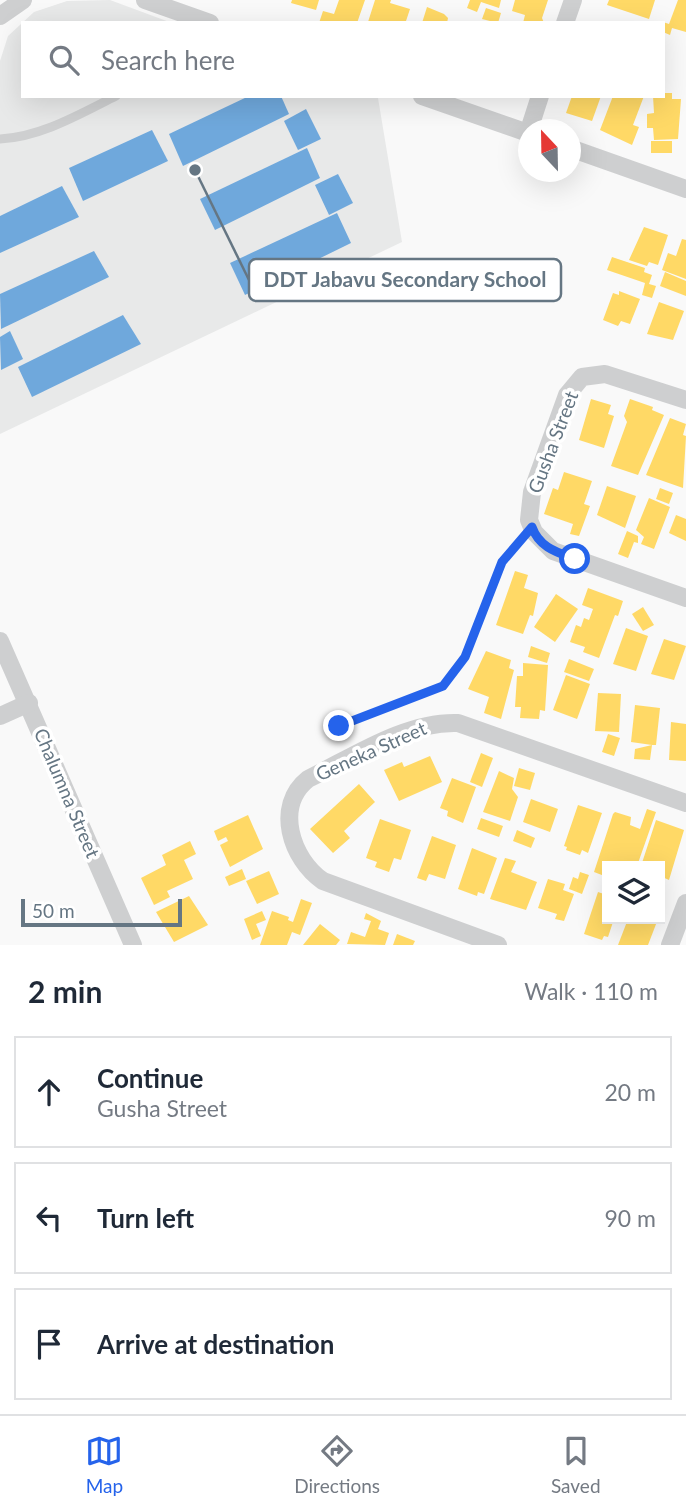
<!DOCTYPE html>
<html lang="en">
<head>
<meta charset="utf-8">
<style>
  :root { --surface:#fff; --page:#f6f6f7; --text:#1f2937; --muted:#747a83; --line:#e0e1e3; --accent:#2563eb }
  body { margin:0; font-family:Lato,sans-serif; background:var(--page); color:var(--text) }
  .controls { position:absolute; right:21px; bottom:21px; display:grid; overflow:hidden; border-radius:0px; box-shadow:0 7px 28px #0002 }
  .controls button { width:63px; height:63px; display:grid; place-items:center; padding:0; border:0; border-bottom:2px solid var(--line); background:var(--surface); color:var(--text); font:35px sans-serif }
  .compass { position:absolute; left:518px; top:119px; width:63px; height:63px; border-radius:50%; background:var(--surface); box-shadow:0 7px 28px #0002; rotate:338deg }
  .scale { position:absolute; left:21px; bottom:18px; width:161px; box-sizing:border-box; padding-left:7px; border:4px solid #657683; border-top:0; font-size:19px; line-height:24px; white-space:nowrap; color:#657683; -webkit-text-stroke:5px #fff; paint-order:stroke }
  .stop { position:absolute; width:21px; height:21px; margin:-16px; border:5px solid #2563eb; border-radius:50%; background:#fff }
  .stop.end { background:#2563eb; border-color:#fff; box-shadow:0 2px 7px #0008 }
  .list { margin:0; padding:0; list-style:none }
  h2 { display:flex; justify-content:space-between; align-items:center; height:91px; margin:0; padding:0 28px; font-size:30px }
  h2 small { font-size:23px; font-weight:400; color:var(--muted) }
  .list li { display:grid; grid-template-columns:46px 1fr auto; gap:21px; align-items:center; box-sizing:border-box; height:112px; margin:0 14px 14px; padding:0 14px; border:2px solid var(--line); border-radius:0px }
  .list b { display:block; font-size:26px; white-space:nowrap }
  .list p { margin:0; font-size:23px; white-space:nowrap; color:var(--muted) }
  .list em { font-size:23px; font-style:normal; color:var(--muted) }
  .icon { flex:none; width:38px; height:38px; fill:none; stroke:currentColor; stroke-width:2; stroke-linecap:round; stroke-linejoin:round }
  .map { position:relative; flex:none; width:686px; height:945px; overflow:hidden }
  .search { position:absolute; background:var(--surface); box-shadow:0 7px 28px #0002; left:21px; right:21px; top:21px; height:77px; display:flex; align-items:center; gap:18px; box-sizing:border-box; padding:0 24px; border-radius:0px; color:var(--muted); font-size:26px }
  .sheet { height:469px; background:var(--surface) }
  nav { display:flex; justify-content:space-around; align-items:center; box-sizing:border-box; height:98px; border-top:2px solid var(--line); background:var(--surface); font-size:19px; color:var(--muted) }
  nav a { display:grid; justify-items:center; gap:4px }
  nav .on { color:var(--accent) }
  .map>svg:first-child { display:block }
  .built { fill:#e8e9e9 }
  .homes { fill:#ffd966 }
  .schools { fill:#6fa8dc }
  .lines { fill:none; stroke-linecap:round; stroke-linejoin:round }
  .path { stroke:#cbcccd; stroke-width:3.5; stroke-dasharray:3.5 3.5; stroke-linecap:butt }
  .service { stroke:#cecfd0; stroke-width:9 }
  .minor { stroke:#cecfd0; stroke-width:18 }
  .route { stroke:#2563eb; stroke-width:9 }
  .labels { text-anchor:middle; stroke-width:7; stroke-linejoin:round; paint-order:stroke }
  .street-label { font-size:19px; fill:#657683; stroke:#fff }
  .leader { fill:none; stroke:#657683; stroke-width:2.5 }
  .callout-dot { fill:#657683; stroke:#fff; stroke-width:2.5 }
  .callout { fill:#fff; stroke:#657683; stroke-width:2.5 }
  .callout-label { font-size:21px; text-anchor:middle; font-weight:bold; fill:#657683 }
</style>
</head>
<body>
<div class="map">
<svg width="686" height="945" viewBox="0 0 686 945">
  <rect width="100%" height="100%" fill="#f9f9f9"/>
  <polygon class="built" points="110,0 172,23 23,23 23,96 378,98 402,242 0,434 0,61 8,36 34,12 67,1"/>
  <g class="homes">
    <polygon points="292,0 319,0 316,10 291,3"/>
    <polygon points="339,0 365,0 357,23 319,23 323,11 334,14"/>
    <polygon points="375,0 391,0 390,3 410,9 406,21 368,22"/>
    <polygon points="470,0 501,0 499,8 481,2 477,12 467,8"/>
    <polygon points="515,0 548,0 542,18 544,23 523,23 525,15 512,11"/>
    <polygon points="609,0 655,0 649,19 607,5"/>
    <polygon points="678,0 686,0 686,32 672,28 670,35 663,32 663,22 669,24"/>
    <polygon points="427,7 444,14 448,18 447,23 422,23"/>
    <polygon points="486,8 501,13 498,23 482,19"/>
    <polygon points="663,93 672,93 672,99 681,99 678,139 654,140 653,128 647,128 647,114 654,113 653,96 663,96"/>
    <polygon points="572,96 601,96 592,121 566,113"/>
    <polygon points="613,96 644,96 633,125 639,127 632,145 600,130"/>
    <rect x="651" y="141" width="21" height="12"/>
    <polygon points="644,227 668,235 658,265 649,262 647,266 629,260"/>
    <polygon points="682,239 686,240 686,279 662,270 668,253 676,256"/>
    <polygon points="612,257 645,268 644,272 652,275 649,284 656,286 652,298 642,295 645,283 607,270"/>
    <polygon points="665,272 686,281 686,296 660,286"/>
    <polygon points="619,291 640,299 630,324 621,321 618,326 603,320 613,293 619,295"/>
    <polygon points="659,302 684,311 673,340 647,334"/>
    <polygon points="591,399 611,405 608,414 614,416 604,448 579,440"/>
    <polygon points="630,399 653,407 652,410 664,415 638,475 611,466 627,422 624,416"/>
    <polygon points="670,418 686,424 683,435 686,436 683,488 646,475"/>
    <polygon points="564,472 592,481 584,504 590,506 579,536 570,534 573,524 544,514 553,488 558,490"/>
    <polygon points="607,486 636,496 625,528 597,515"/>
    <polygon points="660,488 673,493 669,504 656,499"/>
    <polygon points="649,498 670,507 654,549 641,544 644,537 636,530"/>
    <polygon points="676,515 686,519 686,541 669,533"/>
    <polygon points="627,531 638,536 638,543 634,542 628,558 618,554"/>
    <polygon points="515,571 528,575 524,588 538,593 533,616 530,615 523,634 496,625"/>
    <polygon points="588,588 623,601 618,616 615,615 599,658 583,652 585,647 570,642 576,625 581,627 584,618 589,620 593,609 582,605"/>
    <polygon points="556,594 578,609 555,642 534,627"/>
    <polygon points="643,607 654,625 643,631 632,614"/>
    <polygon points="626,628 648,636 636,671 613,664"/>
    <polygon points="664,639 686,646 674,680 651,674"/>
    <polygon points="531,646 550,653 547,663 528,657"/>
    <polygon points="486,651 511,660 509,668 514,670 501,719 484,713 489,697 468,689"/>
    <polygon points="569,659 594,669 589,681 564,672"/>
    <polygon points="523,663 548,665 545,711 540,710 539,719 520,718 521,707 515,707 517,676 523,676"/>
    <polygon points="566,675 590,684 577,719 553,710"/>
    <polygon points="598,693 621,694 619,732 595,731"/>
    <polygon points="635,705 660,708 656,745 652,745 650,760 634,759 635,749 652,745 631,742"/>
    <polygon points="671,722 686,724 686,761 669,760"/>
    <polygon points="608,734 620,738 614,756 602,752"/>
    <polygon points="481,753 493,758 482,787 470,782"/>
    <polygon points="430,756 442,782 399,801 384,770 402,762 404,767"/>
    <polygon points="519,768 535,773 530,790 514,786"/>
    <polygon points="499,771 514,778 512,789 518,797 510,821 483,812"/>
    <polygon points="452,778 476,787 463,823 447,816 448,811 440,808"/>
    <polygon points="359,784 375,802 344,831 350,838 333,853 310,829"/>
    <polygon points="531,799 558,809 550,832 523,822"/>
    <polygon points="578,805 602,813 588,853 582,850 580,855 566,850 567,847 564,846"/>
    <polygon points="647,809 656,812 637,866 607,866 607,877 594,872 613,814 615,812 631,817 630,825 640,829"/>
    <polygon points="248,815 263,849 230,867 220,845 228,841 226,837 218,841 214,831"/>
    <polygon points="481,818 503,826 499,837 477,829"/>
    <polygon points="380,819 411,830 401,860 394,858 389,872 375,867 377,862 366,858"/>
    <polygon points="656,820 684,830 669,880 660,876 660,866 641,866"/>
    <polygon points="517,830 535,838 531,848 513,841"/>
    <polygon points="432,836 456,845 445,879 429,874 426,881 417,878"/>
    <polygon points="190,841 196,854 184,860 193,879 167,891 170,897 154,905 141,878 166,865 162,855"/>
    <polygon points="472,848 497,858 484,894 478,892 477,896 458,889"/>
    <polygon points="505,858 516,861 511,872 537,882 526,910 490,899"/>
    <polygon points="242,869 246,879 229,886 225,877"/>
    <polygon points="269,871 279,894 257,904 246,881"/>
    <polygon points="580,872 589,875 582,894 569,889 573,877 578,879"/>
    <polygon points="548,879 565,884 563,890 574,894 564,921 555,919 557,914 538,908"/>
    <polygon points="598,892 607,895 607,919 614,919 608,937 604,936 602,940 584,934"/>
    <polygon points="189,896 208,925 174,942 156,912"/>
    <polygon points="301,899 312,903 300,935 292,932 287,945 260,945 272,911 289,917 288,920 293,922"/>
    <polygon points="262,911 266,920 256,924 261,936 252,940 244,919"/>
    <polygon points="366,913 381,921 378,929 389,933 385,945 347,944 351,932 365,937 371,921 364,919"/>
    <polygon points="628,919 658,919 648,945 618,945"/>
    <polygon points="320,924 340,940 336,945 303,945"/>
    <polygon points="397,934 415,941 413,945 393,945"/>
  </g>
  <g class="schools">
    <polygon points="249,96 281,96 289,114 183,166 169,134"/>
    <polygon points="306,109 321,139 298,150 284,121"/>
    <polygon points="152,130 168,161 83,201 69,168"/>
    <polygon points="307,148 320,178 215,230 200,199"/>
    <polygon points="338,174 353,203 329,215 315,185"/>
    <polygon points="62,186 79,217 0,253 0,216"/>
    <polygon points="337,213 351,243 245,295 230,263"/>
    <polygon points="94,251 109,277 1,329 0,294"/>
    <polygon points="123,315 141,344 32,397 18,367"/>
    <polygon points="10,331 23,359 1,370 0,337"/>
  </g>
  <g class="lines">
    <path class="path" d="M339,725C360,717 433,696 444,685C483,648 483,585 518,543"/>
    <path class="service" d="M0,139C41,137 80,114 116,96"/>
    <g class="minor">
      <polyline points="145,0 210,23"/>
      <polyline points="0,16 23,0"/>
      <polyline points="565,23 573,0"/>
      <polyline points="422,96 528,133"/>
      <polyline points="529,130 540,96"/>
      <polyline points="570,148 686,189"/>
      <polyline points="686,400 605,374 582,377 567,395 532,492 529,520 534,532 553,551 686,598"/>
      <polyline points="0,641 133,945"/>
      <polyline points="0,716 29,703"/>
      <path d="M498,945L323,881C291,859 274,806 308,779C353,757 406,721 458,723L686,803"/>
      <polyline points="670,945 686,903"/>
    </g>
  </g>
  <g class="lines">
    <path class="route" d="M339,726L443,686L465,657L502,562L532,527C539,547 556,552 575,559"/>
  </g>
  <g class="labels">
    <g class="street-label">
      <text transform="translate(553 442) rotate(-69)" y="7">Gusha Street</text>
      <text transform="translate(371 751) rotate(-24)" y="7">Geneka Street</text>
      <text transform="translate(67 793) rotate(67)" y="7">Chalumna Street</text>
    </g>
  </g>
  <path class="leader" d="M195 170L249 280"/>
  <circle class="callout-dot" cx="195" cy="170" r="7"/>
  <rect class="callout" x="249" y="259" width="312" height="42" rx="7"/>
  <g class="callout-label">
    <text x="405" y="287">DDT Jabavu Secondary School</text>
  </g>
</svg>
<div class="controls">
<button><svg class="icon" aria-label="layers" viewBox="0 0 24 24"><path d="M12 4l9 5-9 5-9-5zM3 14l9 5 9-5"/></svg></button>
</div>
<svg class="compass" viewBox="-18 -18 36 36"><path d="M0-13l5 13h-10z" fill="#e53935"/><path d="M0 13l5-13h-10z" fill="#747a83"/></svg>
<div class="scale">50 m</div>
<div class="stop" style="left:575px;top:559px"></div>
<div class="stop end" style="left:339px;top:726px"></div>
<div class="search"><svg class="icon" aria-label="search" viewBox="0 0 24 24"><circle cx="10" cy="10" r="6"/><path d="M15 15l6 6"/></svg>Search here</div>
</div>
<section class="sheet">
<h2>2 min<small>Walk · 110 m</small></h2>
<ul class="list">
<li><svg class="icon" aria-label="ahead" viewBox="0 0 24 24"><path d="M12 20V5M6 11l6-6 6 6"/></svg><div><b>Continue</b><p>Gusha Street</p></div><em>20 m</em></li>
<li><svg class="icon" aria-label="left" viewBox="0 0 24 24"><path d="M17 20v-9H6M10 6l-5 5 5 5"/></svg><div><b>Turn left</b></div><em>90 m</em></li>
<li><svg class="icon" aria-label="arrive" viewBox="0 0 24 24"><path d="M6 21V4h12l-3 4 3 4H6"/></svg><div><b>Arrive at destination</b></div></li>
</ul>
</section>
<nav>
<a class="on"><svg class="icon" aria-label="map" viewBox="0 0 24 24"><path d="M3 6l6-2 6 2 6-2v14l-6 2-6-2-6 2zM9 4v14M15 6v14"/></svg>Map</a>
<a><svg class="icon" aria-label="directions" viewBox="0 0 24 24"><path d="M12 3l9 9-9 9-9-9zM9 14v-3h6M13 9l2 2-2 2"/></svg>Directions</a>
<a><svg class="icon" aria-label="saved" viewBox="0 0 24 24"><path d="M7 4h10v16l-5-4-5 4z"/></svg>Saved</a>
</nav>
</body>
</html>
